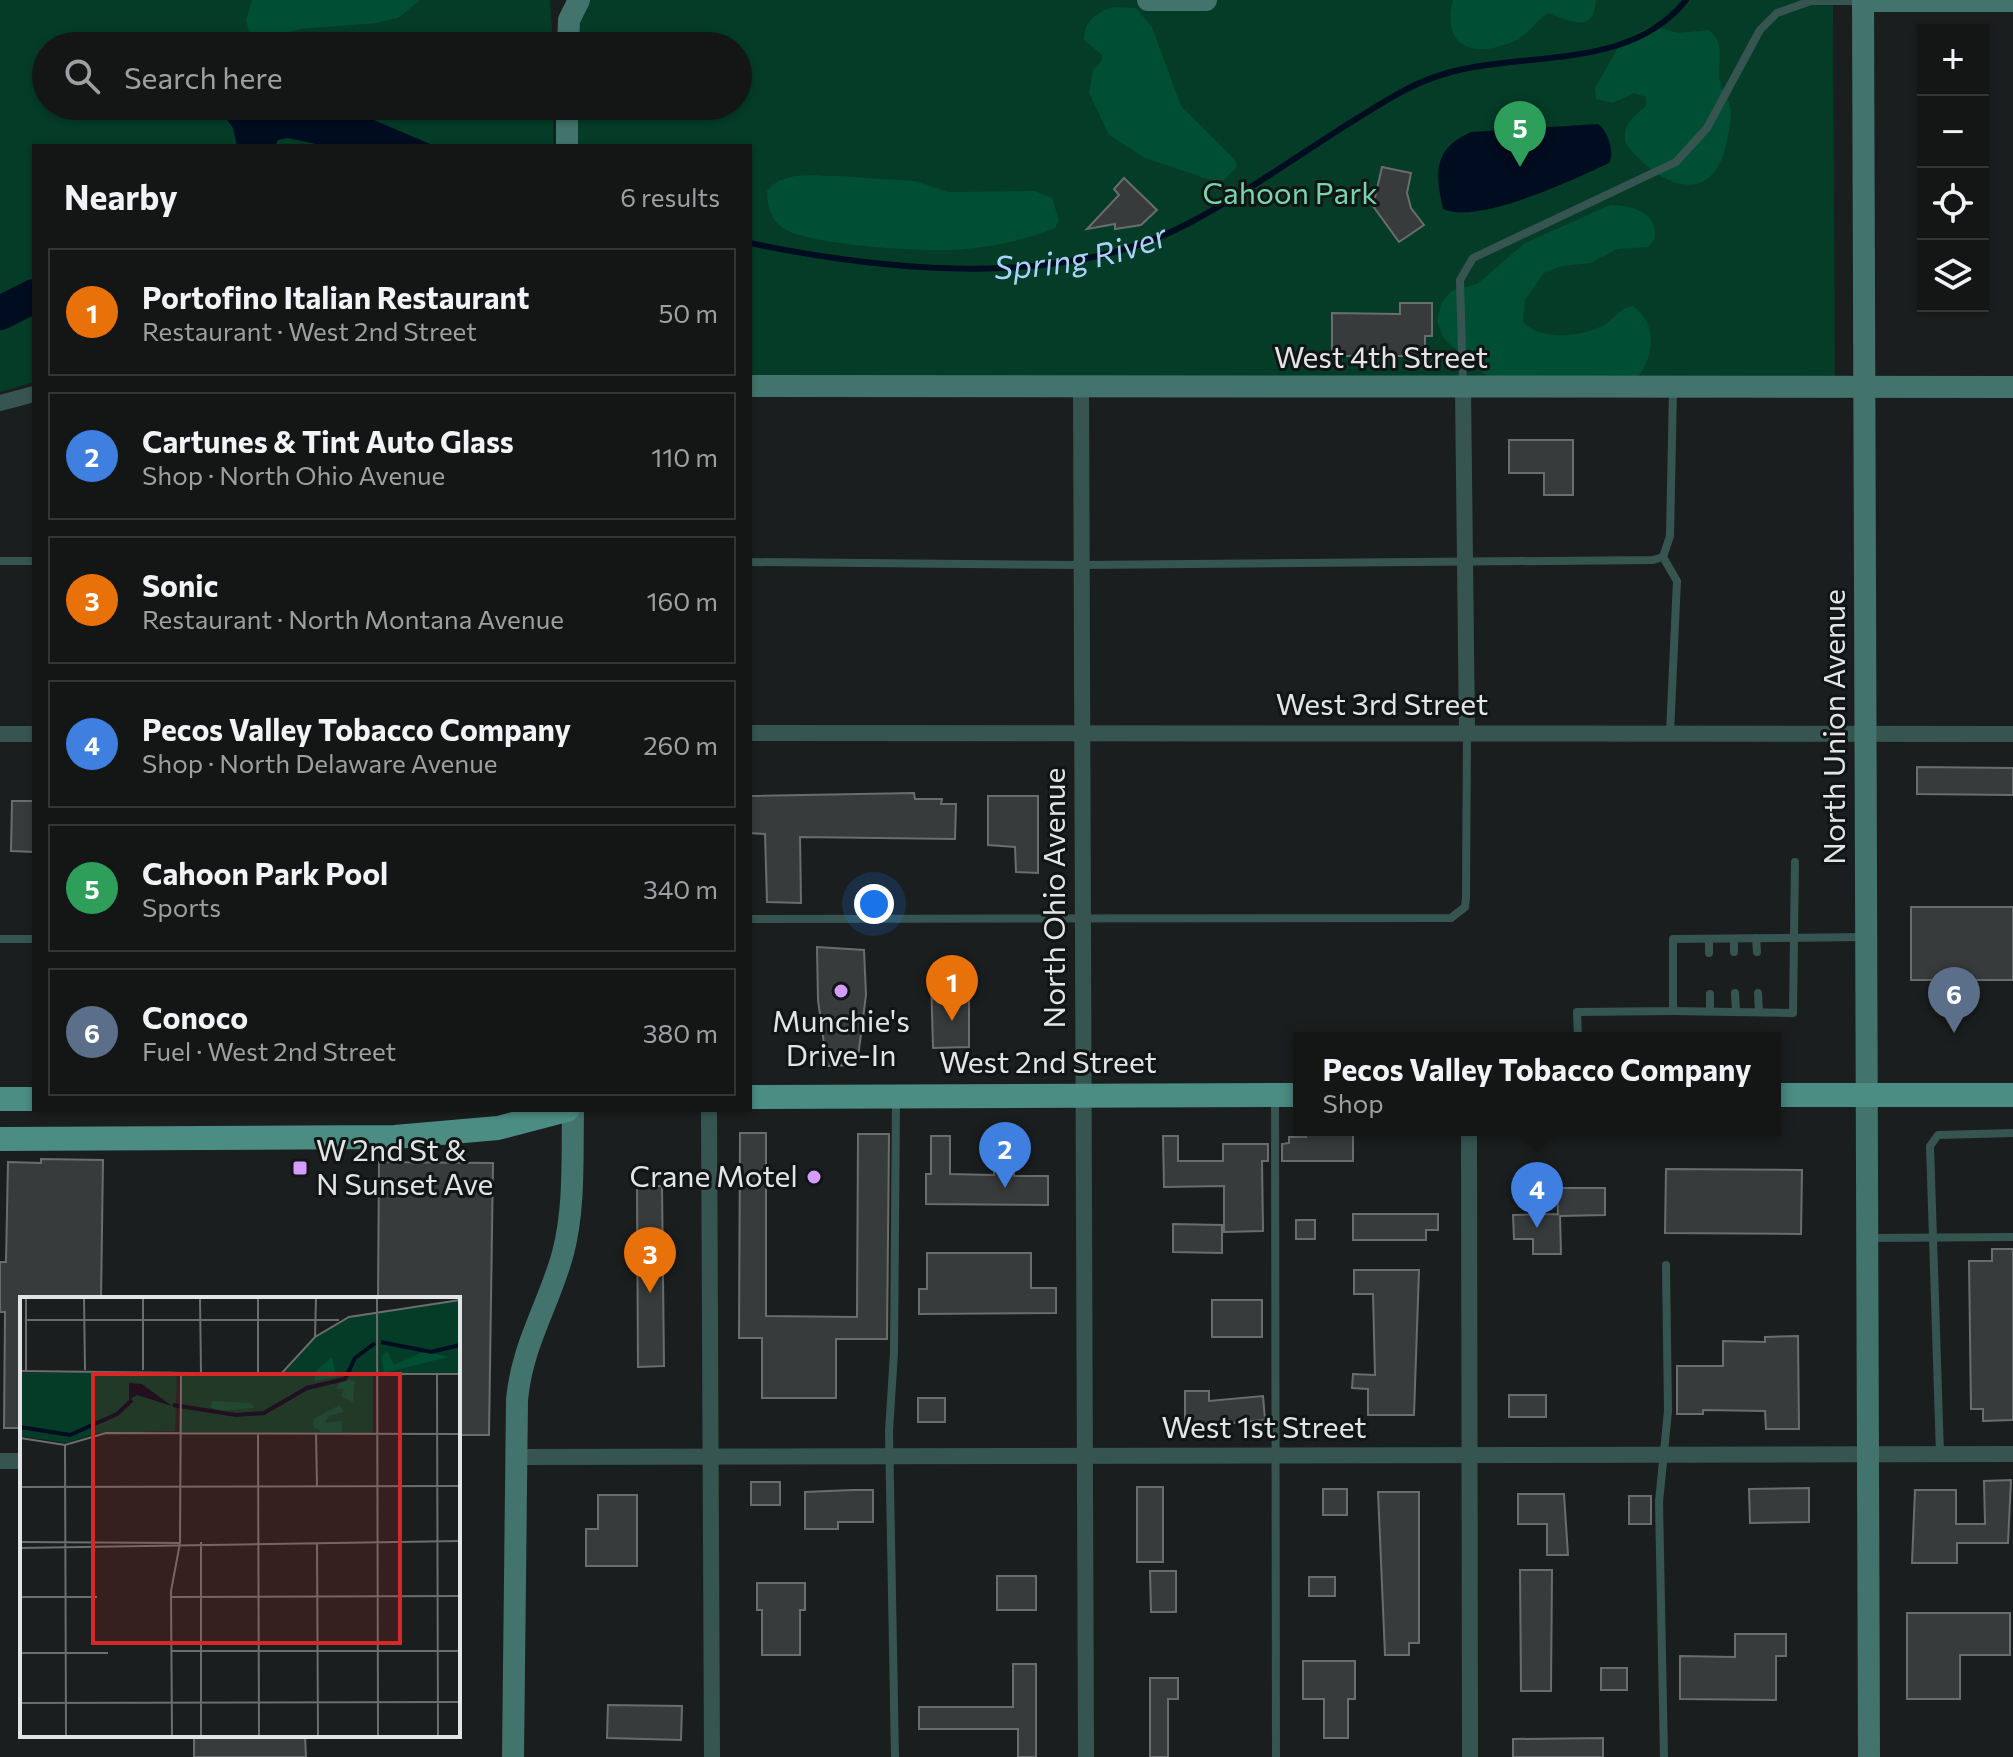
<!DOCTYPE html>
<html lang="en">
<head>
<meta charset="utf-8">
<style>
  :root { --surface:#141616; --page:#1d1f1f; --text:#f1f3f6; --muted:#9d9fa1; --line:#333535; --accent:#d39cfd }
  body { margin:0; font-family:Commissioner,sans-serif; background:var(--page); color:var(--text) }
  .controls { position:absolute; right:24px; top:24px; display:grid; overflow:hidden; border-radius:0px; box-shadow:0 2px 6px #0004 }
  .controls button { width:72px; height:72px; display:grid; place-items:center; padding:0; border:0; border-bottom:2px solid var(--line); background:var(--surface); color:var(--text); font:40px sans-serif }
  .you { position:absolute; left:874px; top:904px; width:28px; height:28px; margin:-20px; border:6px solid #fff; border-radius:50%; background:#1a73e8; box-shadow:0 0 0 12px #1a73e833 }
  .badge { display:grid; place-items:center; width:52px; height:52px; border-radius:50%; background:var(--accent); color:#fff; font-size:26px; font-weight:700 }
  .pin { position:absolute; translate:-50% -66px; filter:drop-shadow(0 2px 4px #0008) }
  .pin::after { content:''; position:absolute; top:42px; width:28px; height:24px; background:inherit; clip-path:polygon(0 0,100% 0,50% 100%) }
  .popup { position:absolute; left:1293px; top:1032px; width:488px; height:104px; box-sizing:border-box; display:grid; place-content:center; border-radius:0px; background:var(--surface); filter:drop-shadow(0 2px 6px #0005); font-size:26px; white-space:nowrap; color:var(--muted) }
  .popup b { font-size:30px; color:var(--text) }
  .popup::after { content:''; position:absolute; left:50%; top:100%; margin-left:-16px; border:16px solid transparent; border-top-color:var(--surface) }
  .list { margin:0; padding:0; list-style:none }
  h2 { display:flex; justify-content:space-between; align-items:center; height:104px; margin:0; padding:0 32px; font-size:34px }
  h2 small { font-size:26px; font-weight:400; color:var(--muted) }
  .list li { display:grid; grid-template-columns:52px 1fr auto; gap:24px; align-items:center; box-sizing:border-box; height:128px; margin:0 16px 16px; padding:0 16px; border:2px solid var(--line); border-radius:0px }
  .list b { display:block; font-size:30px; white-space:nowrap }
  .list p { margin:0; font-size:26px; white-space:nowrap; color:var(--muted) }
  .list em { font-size:26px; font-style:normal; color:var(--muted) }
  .icon { flex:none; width:44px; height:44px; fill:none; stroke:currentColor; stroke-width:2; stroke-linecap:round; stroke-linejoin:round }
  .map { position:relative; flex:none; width:2013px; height:1757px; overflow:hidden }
  .search { position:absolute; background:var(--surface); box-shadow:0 2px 6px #0004; left:32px; top:32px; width:720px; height:88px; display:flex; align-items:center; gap:20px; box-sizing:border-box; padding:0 28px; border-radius:44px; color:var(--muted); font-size:30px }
  .panel { position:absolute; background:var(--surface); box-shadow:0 2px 6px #0004; left:32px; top:144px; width:720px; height:968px; border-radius:0px }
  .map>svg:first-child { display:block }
  .green { fill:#043c28 }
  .forest { fill:#004e34 }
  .water { fill:#000c1f }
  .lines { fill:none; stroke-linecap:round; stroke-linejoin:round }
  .stream { stroke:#000c1f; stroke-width:6 }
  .river { stroke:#000c1f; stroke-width:34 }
  .building { fill:#383b3c; stroke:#696d6e; stroke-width:2 }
  .lane { stroke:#375550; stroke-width:8 }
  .street { stroke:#375550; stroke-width:16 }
  .secondary { stroke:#42746d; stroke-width:22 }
  .primary { stroke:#4b8c83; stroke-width:24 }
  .poi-dot { fill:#d39cfd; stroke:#121515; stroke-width:3 }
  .labels { text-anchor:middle; stroke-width:6; stroke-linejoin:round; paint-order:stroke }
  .park-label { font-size:30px; fill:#76d6ab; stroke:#121515 }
  .street-label { font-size:30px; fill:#e3e4e5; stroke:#121515 }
  .poi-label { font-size:30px; fill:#e3e4e5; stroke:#121515 }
  .water-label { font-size:32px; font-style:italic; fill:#abd3f8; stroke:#121515 }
  .inset-river { fill:none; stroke:#000c1f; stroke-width:4 }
  .inset-road { fill:none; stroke:#6b6d6e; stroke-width:2 }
  .view { fill:#d62828; fill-opacity:0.15; stroke:#d62828; stroke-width:4 }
  .inset-edge { fill:none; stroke:#e3e4e5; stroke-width:4 }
</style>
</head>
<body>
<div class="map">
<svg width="2013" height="1757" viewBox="0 0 2013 1757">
  <rect width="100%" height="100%" fill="#1b1e1e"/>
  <g class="green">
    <polygon points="0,0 550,0 553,46 46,46 46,106 553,106 553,146 34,146 34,382 0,392"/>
    <polygon points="579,0 2013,0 1833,2 1835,387 750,386 750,146 569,146 569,106 738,106 738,46 568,46"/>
  </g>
  <g class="forest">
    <polygon points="252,0 420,0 398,18 376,23 300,29 276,35 249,32 246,20"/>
    <path d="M1453,0H1596C1594,34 1572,22 1549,13C1538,18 1532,31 1520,38C1483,59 1439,53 1453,0Z"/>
    <path d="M1113,7L1136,8L1152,27L1181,106L1234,159L1237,166L1224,180L1214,181L1145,158L1109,135L1089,93L1093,70L1101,62L1102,55L1084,40C1084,21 1097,12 1113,7Z"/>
    <path d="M1651,26L1679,33L1708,30C1727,42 1717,64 1720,82C1721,91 1728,97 1730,105C1733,118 1728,136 1725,149C1708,212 1651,180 1625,142C1624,122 1632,118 1646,106V97L1634,93L1613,103L1596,99L1595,88L1621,42Z"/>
    <path d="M837,176L915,181L948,192L1034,191L1052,198L1059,220L1055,228C1026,240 996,246 966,249C933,253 809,246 783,228C770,219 767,205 767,191C783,170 813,176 837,176Z"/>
    <path d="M1610,205C1632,205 1660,213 1654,240L1648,247L1617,249L1591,263L1562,266L1544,273L1525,300L1523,322C1542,342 1586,337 1607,323C1618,315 1619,309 1633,306C1658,323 1655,358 1636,379L1492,380L1444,339L1437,321L1442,302L1451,291L1477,284L1525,243Z"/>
  </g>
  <g class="water">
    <polygon points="226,106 356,106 376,121 435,146 325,146 288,138 278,140 275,146 237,146 233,128 225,117"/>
    <path d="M1598,124C1608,130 1615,153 1609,163C1575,179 1478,225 1443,209C1435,173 1433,149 1471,132Z"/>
  </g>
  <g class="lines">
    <path class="stream" id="s1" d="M750,243C884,271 1065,290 1189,223C1244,194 1296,157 1348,124C1379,105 1409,84 1444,74C1524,50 1629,72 1686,0"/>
    <polyline class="river" points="0,313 34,296"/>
  </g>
  <g class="building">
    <polygon points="1382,167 1411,173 1407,193 1411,208 1424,225 1399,242 1373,206"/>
    <polygon points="1124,178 1157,210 1141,225 1115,229 1115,224 1087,229 1119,195 1114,189"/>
    <polygon points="1400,303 1432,303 1432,336 1425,336 1425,356 1332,356 1332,313 1400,314"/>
    <polygon points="1509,440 1573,440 1573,495 1544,495 1544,473 1509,473"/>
    <polygon points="1917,767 2013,768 2013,795 1917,794"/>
    <polygon points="914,793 915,799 942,799 941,804 956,804 955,839 800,837 801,903 767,902 765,834 750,833 750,796"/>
    <polygon points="988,796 1038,796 1038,873 1016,872 1015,847 988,845"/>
    <polygon points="12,801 34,801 34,852 11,851"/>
    <rect x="1911" y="907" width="102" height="73"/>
    <polygon points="817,947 864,950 866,995 857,1065 827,1066 818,1000"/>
    <polygon points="969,975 969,1047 933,1048 931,976"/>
    <polygon points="1306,1130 1353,1130 1353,1161 1282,1161 1282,1144 1289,1143 1289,1137 1306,1137"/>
    <polygon points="995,1131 1015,1132 1014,1176 1048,1176 1048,1205 926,1204 926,1174 931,1174 931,1136 950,1136 950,1174 994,1175"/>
    <polygon points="740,1133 766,1133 766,1316 857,1317 858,1134 889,1134 887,1339 836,1339 836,1398 762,1398 762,1338 739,1338"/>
    <polygon points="1163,1136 1178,1136 1178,1161 1223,1161 1223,1144 1268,1144 1268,1161 1262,1161 1263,1231 1224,1232 1224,1186 1164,1187"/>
    <polygon points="41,1159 103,1160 101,1299 22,1299 22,1428 4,1428 5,1312 0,1312 0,1262 6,1262 8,1162 41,1163"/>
    <polygon points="379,1162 493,1163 489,1435 458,1435 458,1299 378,1299"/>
    <polygon points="1666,1169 1802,1170 1801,1234 1665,1233"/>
    <polygon points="637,1186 662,1186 664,1366 638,1367"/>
    <polygon points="1557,1188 1605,1188 1605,1215 1560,1216 1561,1254 1533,1254 1533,1239 1514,1239 1513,1215 1558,1214"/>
    <polygon points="1353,1214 1438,1214 1438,1230 1426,1230 1426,1240 1353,1240"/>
    <rect x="1296" y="1220" width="19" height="19"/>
    <polygon points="1173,1224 1222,1225 1222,1253 1173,1252"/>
    <polygon points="1992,1249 2013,1249 2013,1420 1983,1421 1983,1409 1971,1409 1969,1261 1992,1261"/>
    <polygon points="927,1253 1031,1253 1031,1288 1056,1288 1056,1313 919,1314 919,1289 927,1289"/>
    <polygon points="1354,1270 1419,1270 1414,1415 1368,1415 1368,1389 1352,1388 1353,1374 1375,1375 1373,1294 1354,1294"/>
    <rect x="1212" y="1300" width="50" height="37"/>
    <polygon points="1798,1336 1799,1429 1766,1429 1765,1411 1703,1410 1703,1414 1677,1414 1677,1366 1723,1366 1723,1341 1765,1342 1765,1337"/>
    <polygon points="1185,1391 1209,1391 1209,1401 1263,1396 1265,1420 1185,1427"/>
    <rect x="1509" y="1395" width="37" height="22"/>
    <rect x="918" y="1398" width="27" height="24"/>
    <polygon points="2011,1480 2008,1543 1957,1543 1957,1563 1912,1563 1915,1490 1956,1490 1956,1524 1985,1524 1984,1481"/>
    <rect x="751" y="1482" width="29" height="23"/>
    <rect x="1137" y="1487" width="26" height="75"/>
    <polygon points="1809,1488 1809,1522 1750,1523 1749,1489"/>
    <rect x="1323" y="1489" width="24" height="26"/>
    <polygon points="852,1490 873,1490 873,1522 838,1522 838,1529 805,1529 805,1492"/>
    <polygon points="1378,1492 1419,1492 1419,1643 1409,1643 1409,1655 1385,1655"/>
    <polygon points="1518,1494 1564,1494 1568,1555 1547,1555 1547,1524 1518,1524"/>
    <polygon points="598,1495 637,1495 637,1566 586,1566 586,1529 598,1529"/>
    <rect x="1629" y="1496" width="22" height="28"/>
    <polygon points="1520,1570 1552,1570 1551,1691 1521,1691"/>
    <polygon points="1150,1571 1176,1571 1176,1612 1151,1612"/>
    <rect x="997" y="1576" width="39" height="34"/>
    <rect x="1309" y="1577" width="26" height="19"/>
    <polygon points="757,1583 805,1583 805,1610 800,1610 800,1655 762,1655 762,1610 757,1610"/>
    <polygon points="1907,1613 2010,1613 2010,1655 1960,1655 1960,1699 1907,1699"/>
    <polygon points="1735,1634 1786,1634 1786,1656 1776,1656 1776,1700 1680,1699 1680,1656 1735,1657"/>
    <polygon points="1303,1661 1355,1661 1355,1699 1348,1699 1348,1738 1324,1738 1324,1699 1303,1699"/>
    <polygon points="1013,1664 1036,1664 1036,1757 1018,1757 1018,1729 919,1729 919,1707 1013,1707"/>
    <rect x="1601" y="1668" width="26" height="22"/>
    <polygon points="1150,1678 1178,1678 1178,1699 1168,1699 1168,1757 1150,1757"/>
    <polygon points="608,1705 682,1706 681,1740 607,1738"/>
    <polygon points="194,1735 305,1735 306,1757 194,1757"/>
    <polygon points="1603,1738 1603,1757 1513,1757 1513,1739"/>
  </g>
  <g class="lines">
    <g class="lane">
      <polyline points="1463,387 1460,280 1473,258 1676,162 1707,128 1760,30 1777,13 1811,1 1862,1"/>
      <polyline points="1663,557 1677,581 1670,733"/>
      <polyline points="0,561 34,561"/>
      <polyline points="750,562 1082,565 1653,560 1663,557 1670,536 1673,390"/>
      <polyline points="750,919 1451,918 1465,907 1466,898 1467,733"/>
      <polyline points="1756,938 1757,952"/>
      <polyline points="0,939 34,939"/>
      <polyline points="1709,939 1709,953"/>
      <polyline points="1734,939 1734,952"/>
      <polyline points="1735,993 1736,1012"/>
      <polyline points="1758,993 1759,1012"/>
      <polyline points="1710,994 1710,1011"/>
      <polyline points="1673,1011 1793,1013 1795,862"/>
      <polyline points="1578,1038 1577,1012 1673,1011 1673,939 1865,937"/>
      <polyline points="1275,1098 1276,1757"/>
      <polyline points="1868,1238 2013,1237"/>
      <polyline points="1940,1454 1930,1146 1938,1135 2013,1133"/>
      <polyline points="895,1757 889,1431 894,1353 896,1099"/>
      <polyline points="1664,1757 1659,1502 1668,1411 1666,1265"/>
    </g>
    <g class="street">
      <polyline points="1081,387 1086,1757"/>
      <polyline points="1463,389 1467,733"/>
      <polyline points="0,403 34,394"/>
      <polyline points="750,733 2013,734"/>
      <polyline points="0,734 34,734"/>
      <polyline points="709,1110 712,1757"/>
      <polyline points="1469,1130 1470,1757"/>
      <polyline points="514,1457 2013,1454"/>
      <polyline points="0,1461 22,1461"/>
    </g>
    <g class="secondary">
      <polyline points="1148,0 1206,0"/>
      <polyline points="1863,0 1869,1757"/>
      <polyline points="1863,1 2013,1"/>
      <polyline points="568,46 569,20 579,0"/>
      <polyline points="567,146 567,106"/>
      <polyline points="750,386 2013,387"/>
      <path d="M513,1757L517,1400C522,1344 549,1305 563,1253C575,1207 572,1157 573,1110"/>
    </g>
    <g class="primary">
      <polyline points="1775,1095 2013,1095"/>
      <polyline points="750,1097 1299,1095"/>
      <polyline points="0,1099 34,1099"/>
      <polyline points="0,1139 395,1137 498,1128 567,1110"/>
    </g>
  </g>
  <g class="poi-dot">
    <circle cx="841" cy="991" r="8"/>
    <rect x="292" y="1160" width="16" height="16" rx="4"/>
    <circle cx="814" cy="1177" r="8"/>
  </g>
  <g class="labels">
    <g class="park-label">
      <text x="1290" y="204">Cahoon Park</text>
    </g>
    <g class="street-label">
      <text x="1381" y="368">West 4th Street</text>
      <text x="1382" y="715">West 3rd Street</text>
      <text transform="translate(1835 727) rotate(-90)" y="10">North Union Avenue</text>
      <text transform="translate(1055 898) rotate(-90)" y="10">North Ohio Avenue</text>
      <text x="1048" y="1073">West 2nd Street</text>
      <text x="1264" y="1438">West 1st Street</text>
    </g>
    <g class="poi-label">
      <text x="841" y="1032">Munchie's<tspan x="841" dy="34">Drive-In</tspan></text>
      <text x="316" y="1161" text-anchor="start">W 2nd St &amp;<tspan x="316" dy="34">N Sunset Ave</tspan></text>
      <text x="798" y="1187" text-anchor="end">Crane Motel</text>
    </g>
    <g class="water-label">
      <text dy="11" stroke="none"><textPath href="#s1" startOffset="334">Spring River</textPath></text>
    </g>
  </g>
  <g transform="translate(20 1297)">
    <rect width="440" height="440" fill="#1b1e1e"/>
    <path d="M440,3V77H353V136H159L161,77L264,76L295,40L329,20ZM152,74L157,79L155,134L77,136L46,146L0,139V76Z" fill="#043c28"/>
    <path d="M367,54L374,68L405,54L428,60L364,76L361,60ZM312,60L316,80L295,84V75ZM322,82L335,84L333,105L321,99L324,92H316ZM192,104L231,106L234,111L200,114L190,110ZM319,108L324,115L309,119L305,126L322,124V135H301L293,129L294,122Z" fill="#004e34"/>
    <path d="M109,86L122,87L152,109L117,98L109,103Z" fill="#000c1f"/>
    <path class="inset-river" d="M361,45L411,55L440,48M153,108L216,118L244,116L287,91L325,82L335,61L355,46M0,130L50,138L97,117L112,103"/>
    <path class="inset-road" d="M6,1V74M64,1L65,73M180,1L181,77M238,1V77M357,1L358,439M6,23H319M295,40L296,1M123,73V1M0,74L261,77L295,40L329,20L440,3M357,77H440M417,77L418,439M238,136L239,439M296,136L297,189M0,141L45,148L86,136L440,137M45,148L46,439M0,190L440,189M0,245L160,246M160,246L161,77M297,247L298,439M0,251L440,244M0,300H77M151,300L440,299M151,354H440M0,356H88M0,406L440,405M152,439L151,294L160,246M181,439V245"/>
    <path class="view" d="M73,77H380V346H73Z"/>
    <rect width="440" height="440" class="inset-edge"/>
  </g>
</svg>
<div class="controls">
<button>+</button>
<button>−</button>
<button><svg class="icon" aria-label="locate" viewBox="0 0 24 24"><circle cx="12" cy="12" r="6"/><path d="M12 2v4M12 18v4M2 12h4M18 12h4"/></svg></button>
<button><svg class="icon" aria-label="layers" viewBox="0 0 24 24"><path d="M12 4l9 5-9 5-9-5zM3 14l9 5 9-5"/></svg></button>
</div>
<div class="you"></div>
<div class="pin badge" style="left:952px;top:1021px;background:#e8710a">1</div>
<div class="pin badge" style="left:1005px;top:1188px;background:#3f7fe0">2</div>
<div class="pin badge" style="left:650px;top:1293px;background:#e8710a">3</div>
<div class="pin badge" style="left:1537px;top:1228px;background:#3f7fe0">4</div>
<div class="popup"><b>Pecos Valley Tobacco Company</b>Shop</div>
<div class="pin badge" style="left:1520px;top:167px;background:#2e9e5b">5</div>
<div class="pin badge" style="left:1954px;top:1033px;background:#5c6f8a">6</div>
<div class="search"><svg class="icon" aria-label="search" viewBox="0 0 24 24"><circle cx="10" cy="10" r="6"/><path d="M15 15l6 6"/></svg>Search here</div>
<section class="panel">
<h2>Nearby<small>6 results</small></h2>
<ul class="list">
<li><span class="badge" style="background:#e8710a">1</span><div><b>Portofino Italian Restaurant</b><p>Restaurant · West 2nd Street</p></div><em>50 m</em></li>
<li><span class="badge" style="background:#3f7fe0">2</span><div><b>Cartunes &amp; Tint Auto Glass</b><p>Shop · North Ohio Avenue</p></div><em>110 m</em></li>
<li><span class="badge" style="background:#e8710a">3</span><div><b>Sonic</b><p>Restaurant · North Montana Avenue</p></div><em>160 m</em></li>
<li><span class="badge" style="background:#3f7fe0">4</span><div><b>Pecos Valley Tobacco Company</b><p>Shop · North Delaware Avenue</p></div><em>260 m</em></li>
<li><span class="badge" style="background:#2e9e5b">5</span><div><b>Cahoon Park Pool</b><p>Sports</p></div><em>340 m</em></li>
<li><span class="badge" style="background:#5c6f8a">6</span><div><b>Conoco</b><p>Fuel · West 2nd Street</p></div><em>380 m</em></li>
</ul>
</section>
</div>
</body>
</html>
